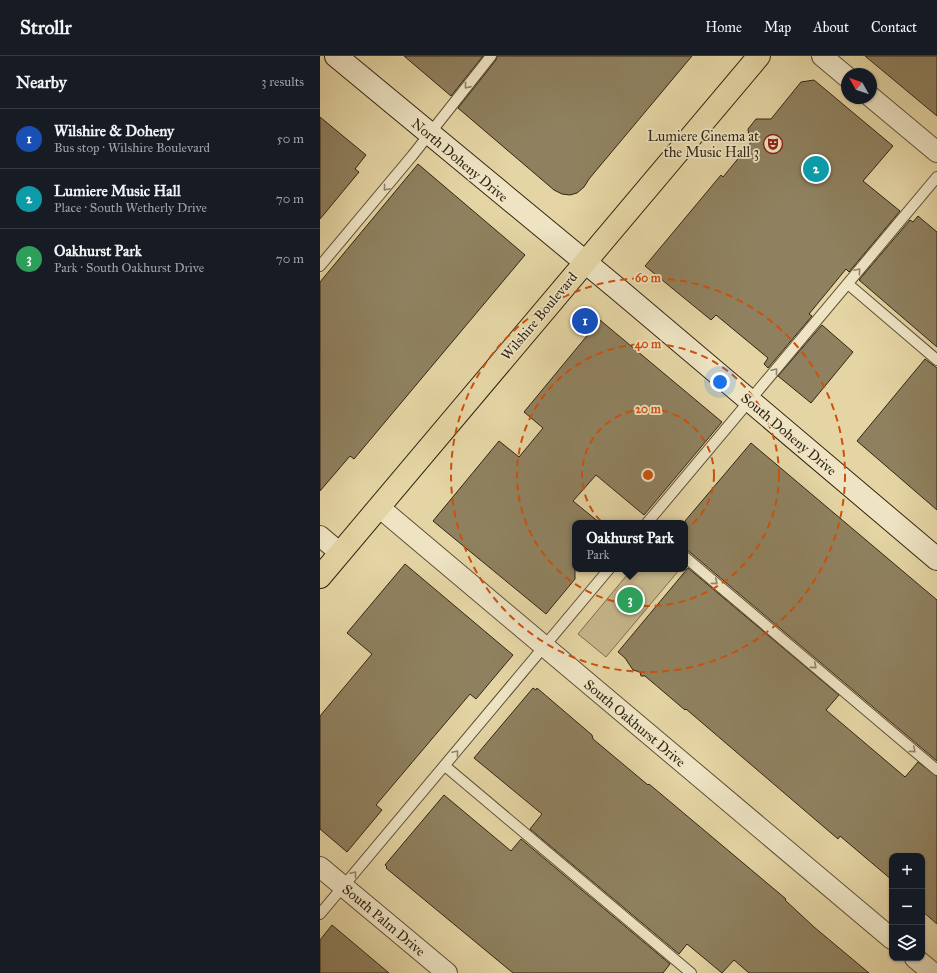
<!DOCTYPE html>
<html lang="en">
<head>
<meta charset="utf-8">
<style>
  :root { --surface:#171b24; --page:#242831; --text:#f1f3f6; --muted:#9ea1a6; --line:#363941; --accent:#b45309 }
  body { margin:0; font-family:"IM FELL Great Primer",serif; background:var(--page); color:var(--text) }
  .controls { position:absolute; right:12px; bottom:12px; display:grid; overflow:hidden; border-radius:8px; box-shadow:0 1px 3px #0004 }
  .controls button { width:36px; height:36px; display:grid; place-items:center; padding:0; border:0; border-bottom:1px solid var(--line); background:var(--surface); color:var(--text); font:20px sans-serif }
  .compass { position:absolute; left:521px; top:12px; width:36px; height:36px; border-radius:50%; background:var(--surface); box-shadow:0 1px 3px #0004; rotate:310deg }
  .you { position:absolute; left:400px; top:326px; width:14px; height:14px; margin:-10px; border:3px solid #fff; border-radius:50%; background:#1a73e8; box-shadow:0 0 0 6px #1a73e833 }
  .badge { display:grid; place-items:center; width:26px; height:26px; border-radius:50%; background:var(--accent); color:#fff; font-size:13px; font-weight:700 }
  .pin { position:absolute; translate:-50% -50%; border:2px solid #fff; box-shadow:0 1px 4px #0006 }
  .popup { position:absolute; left:252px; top:464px; width:116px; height:52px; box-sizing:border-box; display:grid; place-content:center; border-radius:8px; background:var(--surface); filter:drop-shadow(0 1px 3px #0005); font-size:13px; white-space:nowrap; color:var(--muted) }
  .popup b { font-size:15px; color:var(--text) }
  .popup::after { content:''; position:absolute; left:50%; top:100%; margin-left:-8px; border:8px solid transparent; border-top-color:var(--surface) }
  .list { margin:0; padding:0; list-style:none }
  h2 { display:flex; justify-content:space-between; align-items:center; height:52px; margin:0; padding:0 16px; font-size:17px }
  h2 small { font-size:13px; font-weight:400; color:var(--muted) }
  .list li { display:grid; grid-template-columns:26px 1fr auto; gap:12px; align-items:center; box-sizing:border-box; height:60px; padding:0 16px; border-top:1px solid var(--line) }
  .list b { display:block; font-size:15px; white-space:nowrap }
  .list p { margin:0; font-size:13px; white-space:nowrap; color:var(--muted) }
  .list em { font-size:13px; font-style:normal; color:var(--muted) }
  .icon { flex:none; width:22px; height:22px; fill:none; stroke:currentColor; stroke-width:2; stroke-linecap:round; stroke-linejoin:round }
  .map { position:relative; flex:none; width:617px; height:917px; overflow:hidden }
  header { display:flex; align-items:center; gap:24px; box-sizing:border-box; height:56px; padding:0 20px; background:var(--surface); border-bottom:1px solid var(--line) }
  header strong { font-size:19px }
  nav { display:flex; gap:22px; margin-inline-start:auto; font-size:14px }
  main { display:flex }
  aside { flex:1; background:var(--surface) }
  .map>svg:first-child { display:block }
  .green { fill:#c7b78c; stroke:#7c6e50 }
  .building { fill:#8f815f; stroke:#322514 }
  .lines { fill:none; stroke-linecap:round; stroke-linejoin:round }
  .lane-casing { stroke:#5f5138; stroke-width:12 }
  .street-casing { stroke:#5f5138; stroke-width:22 }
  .secondary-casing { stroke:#322514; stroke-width:24 }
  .primary-casing { stroke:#322514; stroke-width:24 }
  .lane { stroke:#eee4c4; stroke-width:10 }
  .street { stroke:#eee4c4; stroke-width:20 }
  .secondary { stroke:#eee4c4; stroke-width:22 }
  .primary { stroke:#e5d5a4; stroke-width:22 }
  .oneway { stroke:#90846c }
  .ring { fill:none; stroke:#cd510d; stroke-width:2; stroke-dasharray:7 5 }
  .labels { text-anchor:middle; stroke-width:3.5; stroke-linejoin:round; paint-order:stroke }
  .poi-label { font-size:14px; fill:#322514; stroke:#eee4c4; text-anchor:end }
  .street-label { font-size:14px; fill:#322514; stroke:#eee4c4 }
  .centre { fill:#cd510d; stroke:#eee4c4; stroke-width:2 }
  .ring-label { font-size:12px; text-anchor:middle; font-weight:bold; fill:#cd510d; stroke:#eee4c4; stroke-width:3.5; stroke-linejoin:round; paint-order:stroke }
</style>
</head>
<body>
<header>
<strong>Strollr</strong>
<nav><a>Home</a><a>Map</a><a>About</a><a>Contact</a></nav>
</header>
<main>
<aside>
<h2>Nearby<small>3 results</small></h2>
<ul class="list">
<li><span class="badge" style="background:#1a4fb4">1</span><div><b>Wilshire &amp; Doheny</b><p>Bus stop · Wilshire Boulevard</p></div><em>50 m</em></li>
<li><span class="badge" style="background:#0f9aa8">2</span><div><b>Lumiere Music Hall</b><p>Place · South Wetherly Drive</p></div><em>70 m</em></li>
<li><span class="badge" style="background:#2e9e5b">3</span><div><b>Oakhurst Park</b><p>Park · South Oakhurst Drive</p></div><em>70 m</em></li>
</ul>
</aside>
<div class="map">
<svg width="617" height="917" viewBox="0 0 617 917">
  <rect width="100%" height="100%" fill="#e5d5a4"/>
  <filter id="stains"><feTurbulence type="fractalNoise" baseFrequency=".005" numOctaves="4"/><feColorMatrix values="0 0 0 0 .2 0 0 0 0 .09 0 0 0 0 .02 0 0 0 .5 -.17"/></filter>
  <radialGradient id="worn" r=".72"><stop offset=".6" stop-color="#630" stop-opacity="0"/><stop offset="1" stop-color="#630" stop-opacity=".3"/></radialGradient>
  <polygon class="green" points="312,513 360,513 286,601 258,578"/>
  <g class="building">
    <polygon points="84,0 163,0 131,40"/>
    <polygon points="177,0 372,0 269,123 264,131 257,137 250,139 242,138 234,134 138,52 176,4"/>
    <polygon points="545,0 617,0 617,60"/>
    <polygon points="494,24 573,90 543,125 580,155 529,216 526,213 489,258 492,260 448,312 444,308 448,302 396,259 391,264 325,210 401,119 403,121 430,88 428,73 436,63 451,63 481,26"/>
    <polygon points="0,61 46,99 35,113 39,116 0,163"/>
    <polygon points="98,108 205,199 34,403 30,400 0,435 0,226"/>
    <polygon points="598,160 617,176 617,291 539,224 590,164 593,166"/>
    <polygon points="280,264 402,366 324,459 276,419 253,445 280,467 255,467 255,523 226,558 113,465 179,385 199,401 223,372 204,356"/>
    <polygon points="502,269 533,296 491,347 458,320"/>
    <polygon points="605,303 617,312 617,454 537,385"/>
    <polygon points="431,387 617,544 617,705 365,492 365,465"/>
    <polygon points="85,508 193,599 156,643 150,638 56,749 62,754 27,796 0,773 0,660 52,598 27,577"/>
    <polygon points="368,512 519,639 506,654 585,721 598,706 617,720 617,868 602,855 602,800 572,800 572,830 569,828 572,824 520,780 518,783 366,653 365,654 325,620 321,620 320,616 313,614 305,602 298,596"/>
    <polygon points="213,632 216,634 217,632 272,679 273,683 328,729 329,728 466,843 465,844 494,871 549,917 429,917 414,904 402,917 367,888 359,898 210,773 222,758 154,702"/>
    <polygon points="124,739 191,795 201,783 350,908 343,917 193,917 66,812 67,811 65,809"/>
    <polygon points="12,869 69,917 0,917 0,884"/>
  </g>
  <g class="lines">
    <g class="lane-casing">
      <g id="lane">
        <polyline points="0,210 92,100 171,0"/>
        <polyline points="528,228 617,304"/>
        <polyline points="327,467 617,121"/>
        <polyline points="365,501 617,714"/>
        <polyline points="125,710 371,917"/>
        <polyline points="0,858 289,513"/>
      </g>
    </g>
    <g class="street-casing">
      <g id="street">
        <polyline points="502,0 527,21"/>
        <polyline points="551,41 617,96"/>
        <polyline points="59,451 572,883"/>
        <polyline points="0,480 20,497"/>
        <polyline points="0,811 127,917"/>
        <polyline points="595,902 613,917"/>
      </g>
    </g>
    <g class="secondary-casing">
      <polyline id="secondary" points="16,0 299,234 617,503"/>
    </g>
    <g class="primary-casing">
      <polyline id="primary" points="0,521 439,0"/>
    </g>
    <use href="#lane" class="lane"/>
    <use href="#street" class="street"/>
    <use href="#secondary" class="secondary"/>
    <use href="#primary" class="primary"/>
  </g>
  <defs><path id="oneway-chevron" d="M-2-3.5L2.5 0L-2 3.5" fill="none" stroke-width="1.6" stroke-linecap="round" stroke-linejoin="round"/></defs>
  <g class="oneway">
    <use href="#oneway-chevron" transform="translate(147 30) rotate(129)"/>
    <use href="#oneway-chevron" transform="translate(66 132) rotate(130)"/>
    <use href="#oneway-chevron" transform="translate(538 215) rotate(-50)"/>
    <use href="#oneway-chevron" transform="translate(455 315) rotate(-50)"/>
    <use href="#oneway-chevron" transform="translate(395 526) rotate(40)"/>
    <use href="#oneway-chevron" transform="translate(494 610) rotate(40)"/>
    <use href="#oneway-chevron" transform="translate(593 694) rotate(40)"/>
    <use href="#oneway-chevron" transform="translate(136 697) rotate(-50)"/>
    <use href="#oneway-chevron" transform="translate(34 818) rotate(-50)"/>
  </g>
  <g class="ring">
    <circle cx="328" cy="419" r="66"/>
    <circle cx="328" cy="419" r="131"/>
    <circle cx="328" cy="419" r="197"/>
  </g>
  <defs>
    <g id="theatre-ring" transform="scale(1)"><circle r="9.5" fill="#eee4c4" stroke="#8f2418" stroke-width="1.5"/><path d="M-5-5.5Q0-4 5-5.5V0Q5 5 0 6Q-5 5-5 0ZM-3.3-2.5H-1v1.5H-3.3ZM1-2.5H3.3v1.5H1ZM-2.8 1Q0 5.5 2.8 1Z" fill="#8f2418"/></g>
  </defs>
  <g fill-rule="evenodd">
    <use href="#theatre-ring" x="453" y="88"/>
  </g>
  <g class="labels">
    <g class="poi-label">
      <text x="439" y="85">Lumiere Cinema at<tspan x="439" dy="16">the Music Hall 3</tspan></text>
    </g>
    <g class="street-label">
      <text transform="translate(140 104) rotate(40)" y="5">North Doheny Drive</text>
      <text transform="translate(219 260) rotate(-50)" y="5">Wilshire Boulevard</text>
      <text transform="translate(469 378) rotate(40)" y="5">South Doheny Drive</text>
      <text transform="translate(315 667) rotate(40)" y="5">South Oakhurst Drive</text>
      <text transform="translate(64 864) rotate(40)" y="5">South Palm Drive</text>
    </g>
  </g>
  <circle cx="328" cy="419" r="6" class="centre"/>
  <g class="ring-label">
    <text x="328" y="226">60 m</text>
    <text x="328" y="292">40 m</text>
    <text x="328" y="357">20 m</text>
  </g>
  <rect width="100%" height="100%" filter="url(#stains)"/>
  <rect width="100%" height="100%" fill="url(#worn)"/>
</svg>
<div class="controls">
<button>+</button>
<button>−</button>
<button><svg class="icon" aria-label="layers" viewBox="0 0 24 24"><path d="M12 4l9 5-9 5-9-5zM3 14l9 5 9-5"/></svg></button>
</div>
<svg class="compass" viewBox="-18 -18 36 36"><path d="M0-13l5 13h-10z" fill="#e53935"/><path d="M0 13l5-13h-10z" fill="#9ea1a6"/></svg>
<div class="you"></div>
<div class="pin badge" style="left:265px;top:265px;background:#1a4fb4">1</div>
<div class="pin badge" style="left:496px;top:113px;background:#0f9aa8">2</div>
<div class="pin badge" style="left:310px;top:544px;background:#2e9e5b">3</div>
<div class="popup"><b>Oakhurst Park</b>Park</div>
</div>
</main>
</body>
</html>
